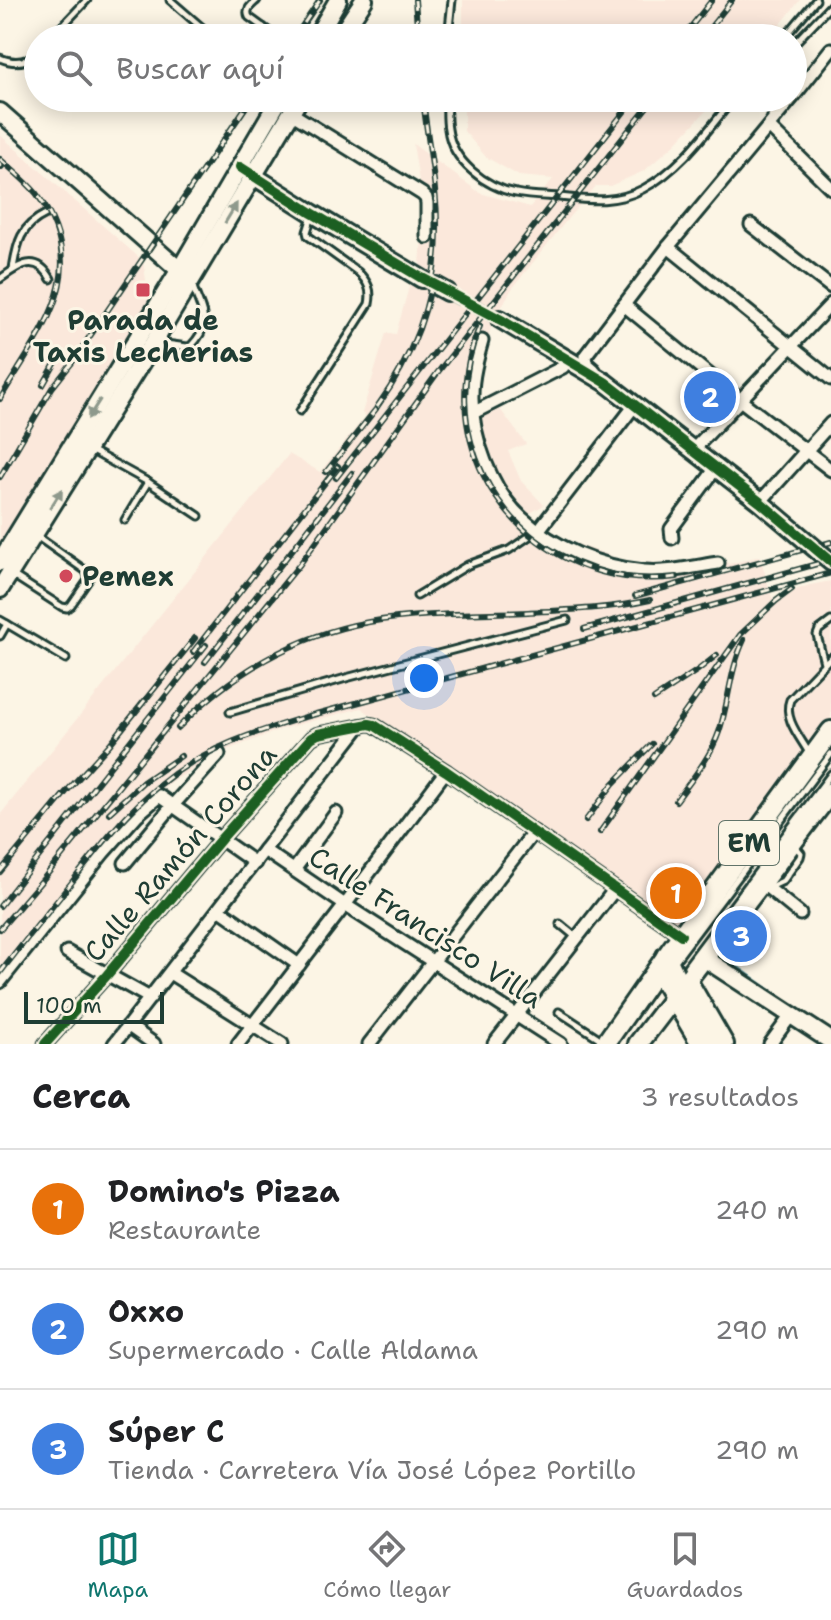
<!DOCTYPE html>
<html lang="es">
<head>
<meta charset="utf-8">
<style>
  :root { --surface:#fff; --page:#f2f2f2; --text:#202124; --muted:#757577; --line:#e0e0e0; --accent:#0f766e }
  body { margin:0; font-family:"Shantell Sans",sans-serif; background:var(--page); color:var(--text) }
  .scale { position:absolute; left:24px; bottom:20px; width:140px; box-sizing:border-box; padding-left:8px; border:4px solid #1f3d34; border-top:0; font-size:22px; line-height:28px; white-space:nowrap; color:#1f3d34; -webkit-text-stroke:6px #fcf5e5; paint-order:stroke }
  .you { position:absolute; left:424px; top:678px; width:28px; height:28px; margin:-20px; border:6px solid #fff; border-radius:50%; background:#1a73e8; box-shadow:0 0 0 12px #1a73e833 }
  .badge { display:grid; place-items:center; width:52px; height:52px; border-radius:50%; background:var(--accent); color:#fff; font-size:26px; font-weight:700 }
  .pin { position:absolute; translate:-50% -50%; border:4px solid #fff; box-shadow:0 2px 8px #0006 }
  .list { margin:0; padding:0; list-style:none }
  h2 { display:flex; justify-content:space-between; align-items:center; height:104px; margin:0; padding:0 32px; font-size:34px }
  h2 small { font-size:26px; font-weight:400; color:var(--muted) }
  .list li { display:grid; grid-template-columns:52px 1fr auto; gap:24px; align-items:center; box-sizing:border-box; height:120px; padding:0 32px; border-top:2px solid var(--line) }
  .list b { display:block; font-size:30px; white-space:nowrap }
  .list p { margin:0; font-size:26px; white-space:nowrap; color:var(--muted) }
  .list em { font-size:26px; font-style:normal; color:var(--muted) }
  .icon { flex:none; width:44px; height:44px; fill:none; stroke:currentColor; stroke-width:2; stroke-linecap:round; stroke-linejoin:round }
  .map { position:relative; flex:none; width:831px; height:1044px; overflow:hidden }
  .search { position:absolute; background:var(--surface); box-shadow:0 4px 20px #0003; left:24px; right:24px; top:24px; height:88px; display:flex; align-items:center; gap:20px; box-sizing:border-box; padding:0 28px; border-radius:44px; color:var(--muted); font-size:30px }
  .sheet { height:464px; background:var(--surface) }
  nav { display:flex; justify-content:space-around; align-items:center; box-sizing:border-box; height:112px; border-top:2px solid var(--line); background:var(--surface); font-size:22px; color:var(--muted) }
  nav a { display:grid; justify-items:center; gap:4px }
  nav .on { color:var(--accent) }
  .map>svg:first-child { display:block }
  .built { fill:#fbe8db }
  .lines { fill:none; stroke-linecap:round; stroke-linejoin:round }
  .stream { stroke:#5f98a1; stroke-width:3 }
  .secondary-tunnel { stroke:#d0d0c2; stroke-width:16; stroke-dasharray:16 8; stroke-linecap:butt }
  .lane-casing { stroke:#1f3d34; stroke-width:11 }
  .street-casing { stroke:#1f3d34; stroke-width:17 }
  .secondary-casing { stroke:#1f3d34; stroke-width:22 }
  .primary-casing { stroke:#1f3d34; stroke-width:24 }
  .lane { stroke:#fcf5e5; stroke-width:5 }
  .street { stroke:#fcf5e5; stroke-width:11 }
  .secondary { stroke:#fcf5e5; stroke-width:16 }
  .primary { stroke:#fcf5e5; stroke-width:18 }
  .rail-casing { stroke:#1f3d34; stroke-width:6 }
  .rail { stroke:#fcf5e5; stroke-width:3; stroke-dasharray:9; stroke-linecap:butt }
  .cycleway-casing { stroke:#fcf5e5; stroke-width:15 }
  .cycleway { stroke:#1b5e20; stroke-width:10 }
  .oneway { fill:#8e998c }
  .poi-dot { fill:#d1495b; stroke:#fcf5e5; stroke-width:3 }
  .labels { text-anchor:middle; stroke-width:6; stroke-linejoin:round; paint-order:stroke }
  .shield { fill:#fcf5e5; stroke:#617469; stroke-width:2 }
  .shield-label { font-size:26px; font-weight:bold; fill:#1f3d34 }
  .poi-label { font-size:28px; font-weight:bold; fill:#1f3d34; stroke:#fcf5e5 }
  .street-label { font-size:28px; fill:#1f3d34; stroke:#fcf5e5 }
</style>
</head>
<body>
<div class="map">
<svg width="831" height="1044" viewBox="0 0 831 1044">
  <rect width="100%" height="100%" fill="#fcf5e5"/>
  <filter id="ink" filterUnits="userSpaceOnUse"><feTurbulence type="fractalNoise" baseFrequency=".0125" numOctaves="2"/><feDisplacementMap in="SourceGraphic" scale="16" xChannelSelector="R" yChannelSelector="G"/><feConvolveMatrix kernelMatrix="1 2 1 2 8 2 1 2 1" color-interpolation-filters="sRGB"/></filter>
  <g filter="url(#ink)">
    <g class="built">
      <polygon points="463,0 800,0 770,38 463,38"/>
      <polygon points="464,98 718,98 675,144 644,171 610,186 596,186 570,216 511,290 492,324 482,360 474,400 478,414 497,405 526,444 508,451 521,481 544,505 525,516 560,538 640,566 644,562 684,564 722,557 729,564 760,556 772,598 810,585 831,581 831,718 677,924 361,708 282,729 219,753 157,791 0,983 0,815 289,454 320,472 366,416 362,413 386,333 396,334 410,283 419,287 426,273 420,265 424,211 413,144 480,193 530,207 553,179 519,176 486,157 464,131"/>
      <polygon points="0,135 143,261 150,305 0,551"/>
    </g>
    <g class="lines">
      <polyline class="stream" points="719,954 801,1012"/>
      <polyline class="secondary-tunnel" points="447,292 500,319"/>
      <g class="lane-casing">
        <g id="lane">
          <polyline points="170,0 214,38"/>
          <path d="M257,0C252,5 245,9 249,17L278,38"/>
          <polyline points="51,38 87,0"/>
          <polyline points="252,38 263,27"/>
          <polyline points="448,38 452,0"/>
          <polyline points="784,38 816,0"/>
          <polyline points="793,45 831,5"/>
          <path d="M0,58C14,64 27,63 38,52"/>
          <path d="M447,98C447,108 446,119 448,129C452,161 485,187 516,193C529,196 545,196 559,197C588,200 615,204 643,189C681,169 707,131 734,98"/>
          <polyline points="771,116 776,98"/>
          <polyline points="0,164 0,165"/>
          <path d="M13,269C17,242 21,226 46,214"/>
          <path d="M0,279C18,266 36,252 51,279"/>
          <path d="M159,343L187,347L191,346C213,323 202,313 193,287"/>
          <path d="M300,411L369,304C372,290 368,282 358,272L308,236L307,232L312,216"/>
          <polyline points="92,451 148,482 199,516"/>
          <polyline points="125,520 148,482"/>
          <polyline points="11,574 62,607 67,608 71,605 89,579 86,571 35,535"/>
          <polyline points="417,596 468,565 509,550 537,531"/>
          <polyline points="0,620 7,624 0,636"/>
          <polyline points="7,624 66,659"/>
          <polyline points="824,663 817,635 819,630 831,621"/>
          <polyline points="230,712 346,678 567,620"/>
          <path d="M809,753C800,737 783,718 790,700L831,657"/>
          <polyline points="768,888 783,881 800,857 801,853 796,847"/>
          <polyline points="560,924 577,938"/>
          <polyline points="675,961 831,754"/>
          <polyline points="687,966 831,774"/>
          <polyline points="559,1012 602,1040"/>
        </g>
      </g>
      <g class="street-casing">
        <g id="street">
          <polyline points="793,97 831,49"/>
          <polyline points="291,113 422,194 426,198 427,203 427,237"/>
          <polyline points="769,127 831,188"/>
          <polyline points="751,225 831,287"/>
          <polyline points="668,247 831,379"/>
          <polyline points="624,305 740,400 831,470"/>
          <path d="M482,341C477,359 472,377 472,395C471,436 491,490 522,518C554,548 601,567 644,571C669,573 693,567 718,563"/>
          <polyline points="594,370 586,363 585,356 668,247 792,98"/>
          <polyline points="473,413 563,367"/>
          <polyline points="693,450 831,304"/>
          <polyline points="760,502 831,423"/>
          <polyline points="538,531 635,405"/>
          <polyline points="672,538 671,529 716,468"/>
          <polyline points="264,850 345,905 561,1044"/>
          <polyline points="125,863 173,805 219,754"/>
          <polyline points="294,870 336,813"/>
          <polyline points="762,883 800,914"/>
          <polyline points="219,909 299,965"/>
          <polyline points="67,952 150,998"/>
          <polyline points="170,973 282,1044"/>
          <polyline points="0,982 104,852 137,815 159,796 255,863"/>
          <polyline points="129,1026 154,1044"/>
          <polyline points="45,1044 107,975 221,839 311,738 318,734 369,724 374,725 446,771 681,935"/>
          <polyline points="114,1044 360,726"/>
          <polyline points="238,1044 345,905 446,771"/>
          <polyline points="369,1044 534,832"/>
          <polyline points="494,1044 615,889"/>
          <polyline points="770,1044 792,1014"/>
        </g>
      </g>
      <g class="secondary-casing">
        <g id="secondary">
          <polyline points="316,38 338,0"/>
          <polyline points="339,38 364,0"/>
          <polyline points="0,112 185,275"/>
          <polyline points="246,171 312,213 422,279"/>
          <polyline points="436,286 447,292"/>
          <polyline points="500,319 605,382 760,502 831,562"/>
          <polyline points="0,562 179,271 280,98"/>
          <polyline points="0,589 154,342 300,98"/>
          <polyline points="704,958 831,1041"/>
          <polyline points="656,970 700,1044"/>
          <polyline points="688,980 725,1044"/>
        </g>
      </g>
      <g class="primary-casing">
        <g id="primary">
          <polyline points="666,956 681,988 712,1044"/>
          <polyline points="605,1044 670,951 831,731"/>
          <polyline points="638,1044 831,792"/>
        </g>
      </g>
      <use href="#lane" class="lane"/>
      <use href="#street" class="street"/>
      <use href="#secondary" class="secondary"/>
      <use href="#primary" class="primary"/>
      <g class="rail-casing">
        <g id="rail">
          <polyline points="415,0 418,38"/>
          <polyline points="294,38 320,0"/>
          <polyline points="682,38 712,0"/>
          <polyline points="702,38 732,0"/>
          <path d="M0,159C12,170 26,181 36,193C95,272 41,330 0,399"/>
          <path d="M480,326C436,427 494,541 598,571C624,579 650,580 677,577"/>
          <polyline points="43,385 60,355"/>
          <path d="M377,407C423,343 444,270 435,190C432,160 426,129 423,98"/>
          <polyline points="326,472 376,409"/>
          <polyline points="0,477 52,388 71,364 252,98"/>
          <polyline points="336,478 635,98"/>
          <polyline points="635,596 831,542"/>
          <polyline points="584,629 831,560"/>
          <polyline points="193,652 338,466"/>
          <polyline points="205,662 352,473"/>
          <polyline points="654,699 698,670 717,655"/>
          <path d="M178,728C228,675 296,635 369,622C421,613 475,614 528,612C569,610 610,609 650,600"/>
          <path d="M676,801C692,779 710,758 719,732C729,702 730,669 744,640"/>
          <polyline points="109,813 143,782 181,756"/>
          <polyline points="586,820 613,784 652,744"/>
          <polyline points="600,832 740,635 776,601 792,589"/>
          <polyline points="0,872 66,792 109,745 195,638"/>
          <polyline points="0,906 206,645"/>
          <polyline points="0,929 44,878 300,564 438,372 654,98"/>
          <path d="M0,973C24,942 48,912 72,882C107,837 142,792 192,762C227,741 266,729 305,717L831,573"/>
        </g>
      </g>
      <use href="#rail" class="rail"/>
      <g class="cycleway-casing">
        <g id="cycleway">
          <polyline points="240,167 312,213 420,277 503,321 605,382 760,502 831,562"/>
          <polyline points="45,1044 107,975 221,839 311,738 318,734 369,724 374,725 446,771 681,935"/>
        </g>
      </g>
      <use href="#cycleway" class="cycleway"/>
    </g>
    <defs><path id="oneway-solid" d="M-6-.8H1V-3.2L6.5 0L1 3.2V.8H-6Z" transform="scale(2)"/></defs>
    <g class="oneway">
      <use href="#oneway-solid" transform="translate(231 213) rotate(-59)"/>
      <use href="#oneway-solid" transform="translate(94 409) rotate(122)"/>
      <use href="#oneway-solid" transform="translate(56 499) rotate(-58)"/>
    </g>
  </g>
  <g class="poi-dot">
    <rect x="135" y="282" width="16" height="16" rx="4"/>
    <circle cx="66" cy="576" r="8"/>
  </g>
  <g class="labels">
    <rect class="shield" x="719" y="821" width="60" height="44" rx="6"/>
    <g class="shield-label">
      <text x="749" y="852">EM</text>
    </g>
    <g class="poi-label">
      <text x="143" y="330">Parada de<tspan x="143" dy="32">Taxis Lecherias</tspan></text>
      <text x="82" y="586" text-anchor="start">Pemex</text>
    </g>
    <g class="street-label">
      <text transform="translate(180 853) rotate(-49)" y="10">Calle Ramón Corona</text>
      <text transform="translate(426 927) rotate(33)" y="10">Calle Francisco Villa</text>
    </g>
  </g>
</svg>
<div class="scale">100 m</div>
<div class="you"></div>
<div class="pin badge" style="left:676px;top:893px;background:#e8710a">1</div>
<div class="pin badge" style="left:710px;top:397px;background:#3f7fe0">2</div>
<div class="pin badge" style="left:741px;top:936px;background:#3f7fe0">3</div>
<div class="search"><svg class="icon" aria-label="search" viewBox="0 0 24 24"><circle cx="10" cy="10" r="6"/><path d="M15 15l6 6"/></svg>Buscar aquí</div>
</div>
<section class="sheet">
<h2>Cerca<small>3 resultados</small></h2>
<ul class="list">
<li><span class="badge" style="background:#e8710a">1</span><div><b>Domino's Pizza</b><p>Restaurante</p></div><em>240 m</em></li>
<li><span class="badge" style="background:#3f7fe0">2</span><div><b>Oxxo</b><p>Supermercado · Calle Aldama</p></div><em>290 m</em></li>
<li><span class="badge" style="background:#3f7fe0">3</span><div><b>Súper C</b><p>Tienda · Carretera Vía José López Portillo</p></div><em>290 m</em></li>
</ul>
</section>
<nav>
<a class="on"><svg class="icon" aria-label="map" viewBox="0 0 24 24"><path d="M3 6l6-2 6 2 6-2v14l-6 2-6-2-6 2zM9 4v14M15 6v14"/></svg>Mapa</a>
<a><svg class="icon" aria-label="directions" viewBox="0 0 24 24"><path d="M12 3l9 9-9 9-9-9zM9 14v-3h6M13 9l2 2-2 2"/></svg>Cómo llegar</a>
<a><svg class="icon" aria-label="saved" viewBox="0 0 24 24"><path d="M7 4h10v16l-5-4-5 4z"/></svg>Guardados</a>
</nav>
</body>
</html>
